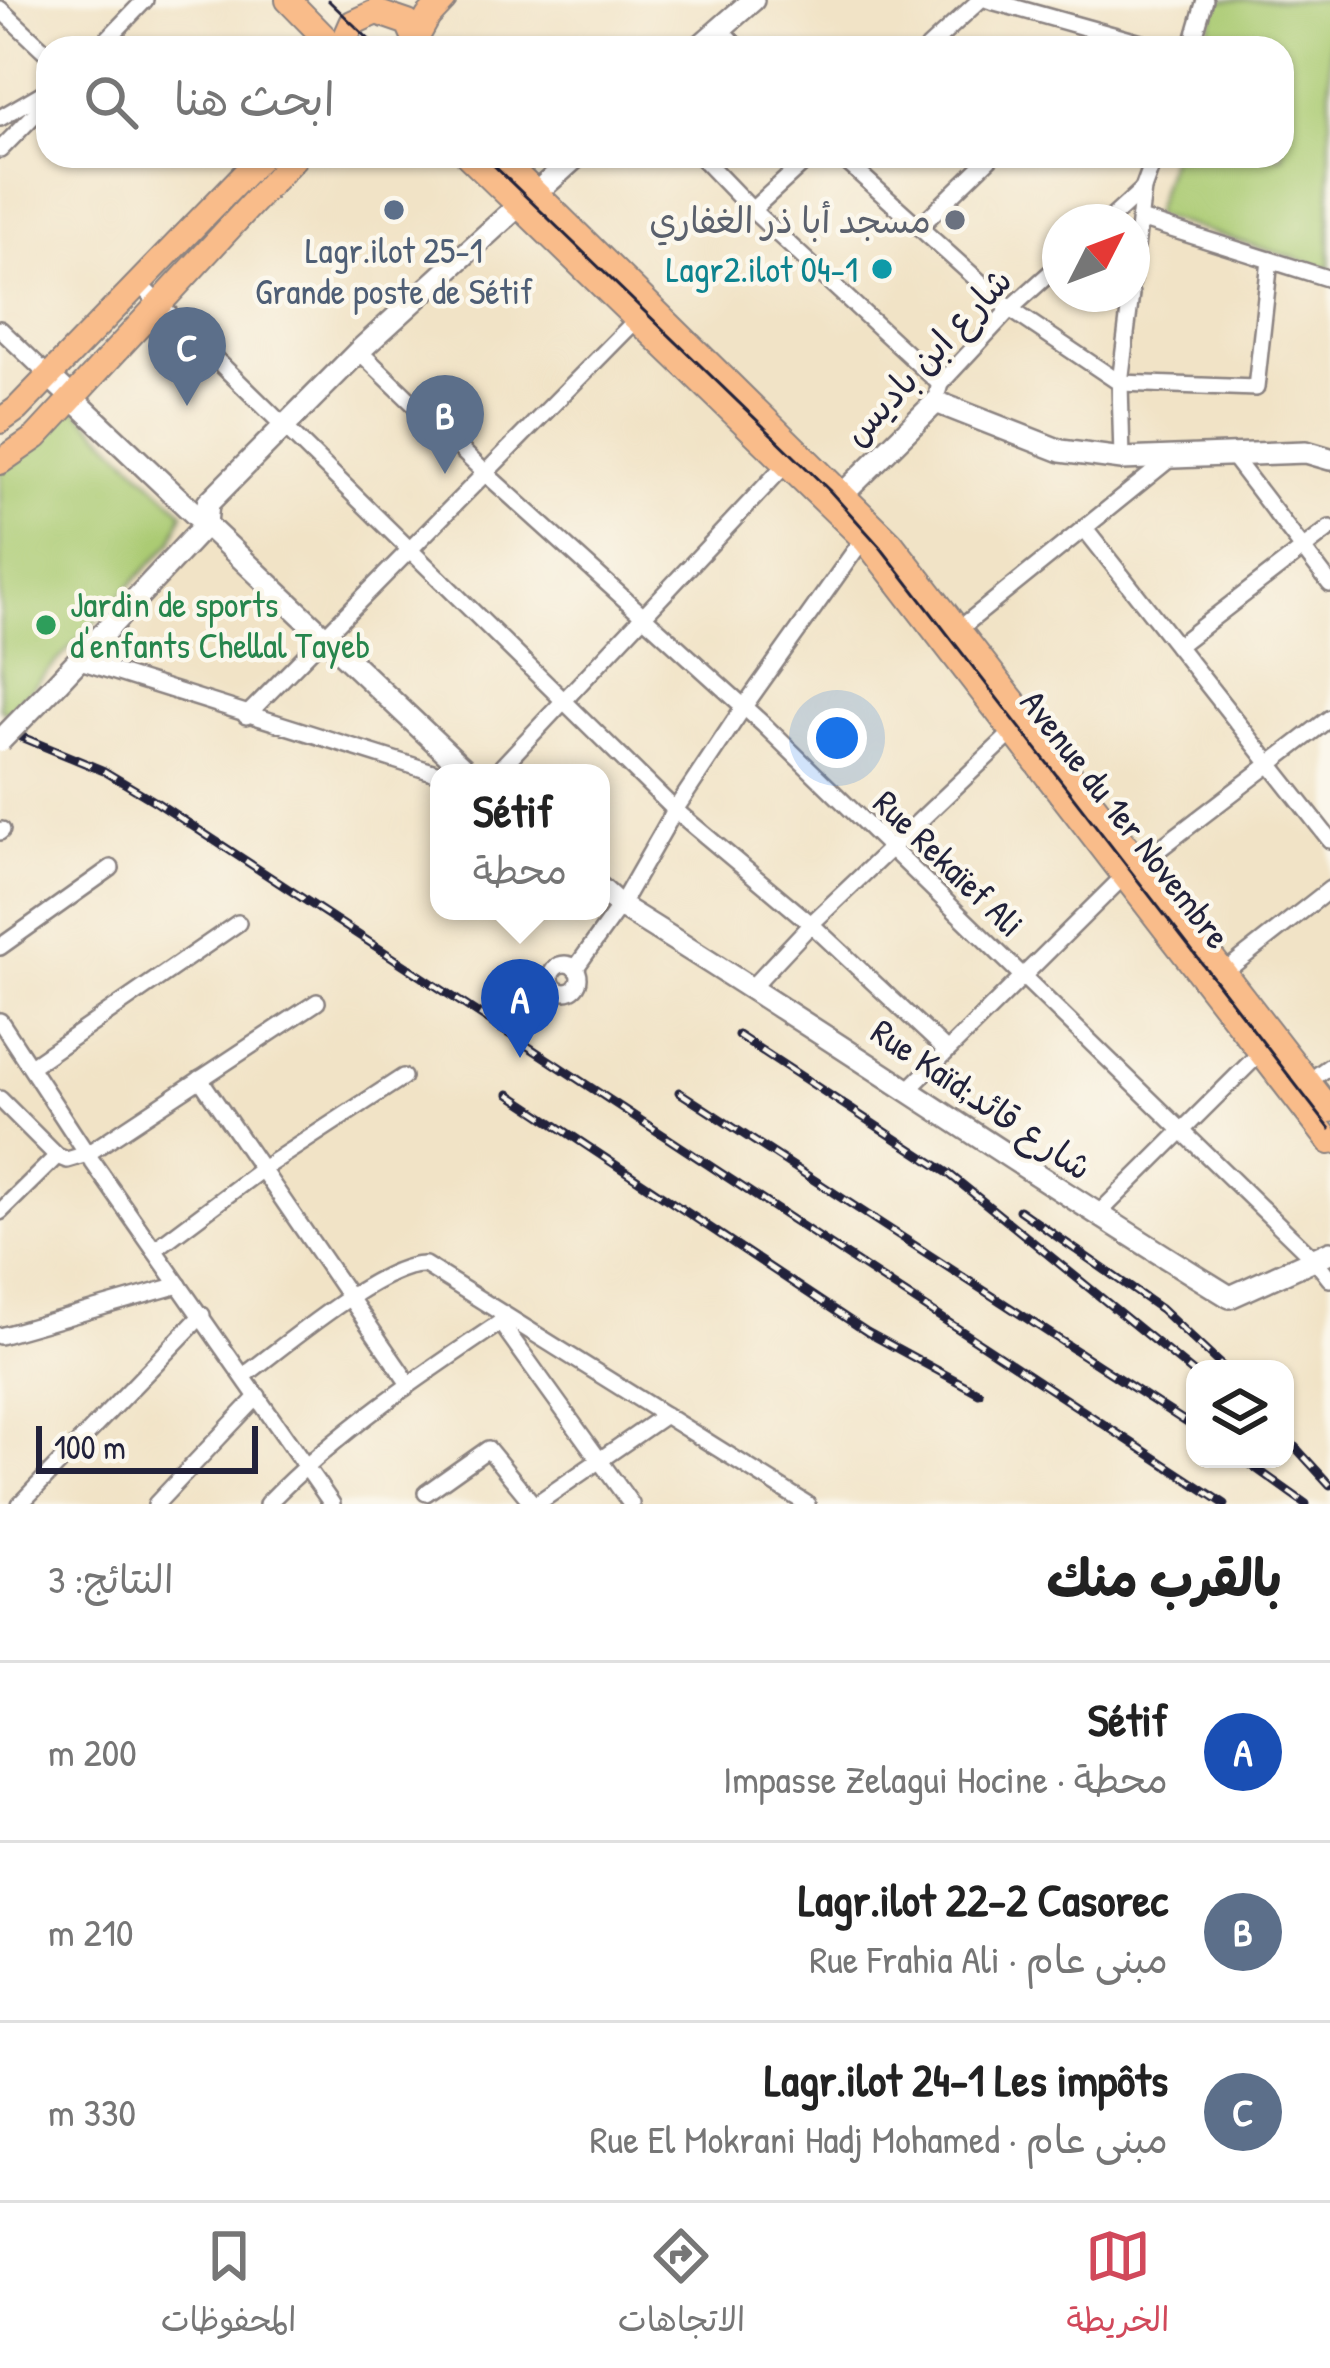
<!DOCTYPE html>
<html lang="ar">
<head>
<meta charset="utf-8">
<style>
  :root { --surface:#fff; --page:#f6f6f6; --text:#222; --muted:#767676; --line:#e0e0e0; --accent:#d1495b }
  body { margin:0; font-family:"Patrick Hand","Playpen Sans Arabic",sans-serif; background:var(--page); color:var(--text); direction:rtl }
  .controls { position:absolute; right:36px; bottom:36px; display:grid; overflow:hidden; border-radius:24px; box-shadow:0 3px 9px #0004 }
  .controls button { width:108px; height:108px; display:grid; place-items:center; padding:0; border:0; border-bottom:3px solid var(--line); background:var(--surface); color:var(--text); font:60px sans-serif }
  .compass { position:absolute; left:1042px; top:204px; width:108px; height:108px; border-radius:50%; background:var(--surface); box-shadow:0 3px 9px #0004; rotate:48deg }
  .scale { position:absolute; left:36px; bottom:30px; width:222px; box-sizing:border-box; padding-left:12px; border:6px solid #22223b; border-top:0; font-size:33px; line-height:42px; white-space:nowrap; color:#22223b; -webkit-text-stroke:9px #fbf7ec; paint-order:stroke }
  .you { position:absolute; left:837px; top:738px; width:42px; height:42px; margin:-30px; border:9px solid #fff; border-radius:50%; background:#1a73e8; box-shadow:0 0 0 18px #1a73e833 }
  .badge { display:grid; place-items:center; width:78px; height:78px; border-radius:50%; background:var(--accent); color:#fff; font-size:39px; font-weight:700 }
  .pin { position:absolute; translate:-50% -99px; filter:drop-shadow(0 3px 6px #0008) }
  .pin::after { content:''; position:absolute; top:63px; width:42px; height:36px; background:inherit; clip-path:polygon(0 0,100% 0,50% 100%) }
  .popup { position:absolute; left:430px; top:764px; width:180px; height:156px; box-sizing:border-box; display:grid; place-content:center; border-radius:24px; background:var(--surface); filter:drop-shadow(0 3px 9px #0005); font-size:39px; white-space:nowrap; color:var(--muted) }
  .popup b { font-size:45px; color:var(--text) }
  .popup::after { content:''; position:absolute; left:50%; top:100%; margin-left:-24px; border:24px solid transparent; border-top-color:var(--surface) }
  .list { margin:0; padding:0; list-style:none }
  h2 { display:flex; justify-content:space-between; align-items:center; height:156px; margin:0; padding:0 48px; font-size:51px }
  h2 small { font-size:39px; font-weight:400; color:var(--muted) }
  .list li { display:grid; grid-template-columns:78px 1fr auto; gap:36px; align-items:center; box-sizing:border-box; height:180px; padding:0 48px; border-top:3px solid var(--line) }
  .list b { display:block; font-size:45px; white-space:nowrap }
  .list p { margin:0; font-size:39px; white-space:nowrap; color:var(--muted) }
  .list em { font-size:39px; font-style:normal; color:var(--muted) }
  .icon { flex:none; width:66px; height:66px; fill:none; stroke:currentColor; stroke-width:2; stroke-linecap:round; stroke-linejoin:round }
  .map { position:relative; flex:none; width:1330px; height:1504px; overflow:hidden; direction:ltr }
  .search { position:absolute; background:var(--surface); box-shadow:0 3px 9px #0004; left:36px; right:36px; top:36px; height:132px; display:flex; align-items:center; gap:30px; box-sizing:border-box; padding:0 42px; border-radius:36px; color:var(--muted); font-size:45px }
  .sheet { height:696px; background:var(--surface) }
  nav { display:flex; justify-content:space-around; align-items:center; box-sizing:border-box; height:168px; border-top:3px solid var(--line); background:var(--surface); font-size:33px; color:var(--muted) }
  nav a { display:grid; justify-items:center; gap:6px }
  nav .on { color:var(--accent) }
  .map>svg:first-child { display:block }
  .green { fill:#abcb73; stroke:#667657; stroke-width:3 }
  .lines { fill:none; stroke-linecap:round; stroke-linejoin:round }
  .minor-casing { stroke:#8a8280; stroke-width:20 }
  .tertiary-casing { stroke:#8a8280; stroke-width:26 }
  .primary-casing { stroke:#8a8280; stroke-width:28 }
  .minor { stroke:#fff; stroke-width:15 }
  .tertiary { stroke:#fff; stroke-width:21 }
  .primary { stroke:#f9bc8a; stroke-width:24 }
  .tram { stroke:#22223b; stroke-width:3 }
  .rail-casing { stroke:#22223b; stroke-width:9 }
  .rail { stroke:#fbf7ec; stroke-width:4.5; stroke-dasharray:14; stroke-linecap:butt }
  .tertiary-bridge-casing { stroke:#8a8280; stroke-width:26; stroke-linecap:butt }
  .tertiary-bridge { stroke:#fff; stroke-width:21 }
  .service-dot { fill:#5c6f8a; stroke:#fbf7ec; stroke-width:4.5 }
  .worship-dot { fill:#6b7280; stroke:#fbf7ec; stroke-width:4.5 }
  .culture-dot { fill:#0f9aa8; stroke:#fbf7ec; stroke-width:4.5 }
  .leisure-dot { fill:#2e9e5b; stroke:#fbf7ec; stroke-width:4.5 }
  .labels { text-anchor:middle; stroke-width:9; stroke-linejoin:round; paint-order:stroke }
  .worship-label { font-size:36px; fill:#5b616d; stroke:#fbf7ec; text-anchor:end }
  .service-label { font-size:36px; fill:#4e5e75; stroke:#fbf7ec }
  .culture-label { font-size:36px; fill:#0d838f; stroke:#fbf7ec; text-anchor:end }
  .street-label { font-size:36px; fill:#22223b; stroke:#fbf7ec }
  .leisure-label { font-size:36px; fill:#27864d; stroke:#fbf7ec; text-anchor:start }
</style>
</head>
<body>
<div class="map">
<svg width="1330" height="1504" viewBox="0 0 1330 1504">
  <rect width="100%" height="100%" fill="#fbf7ec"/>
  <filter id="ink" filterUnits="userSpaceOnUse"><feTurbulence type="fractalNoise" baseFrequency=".00833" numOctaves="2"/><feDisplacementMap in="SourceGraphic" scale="24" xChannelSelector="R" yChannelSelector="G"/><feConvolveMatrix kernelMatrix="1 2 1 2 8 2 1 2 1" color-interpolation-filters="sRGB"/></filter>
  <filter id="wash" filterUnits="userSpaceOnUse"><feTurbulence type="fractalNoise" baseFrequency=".004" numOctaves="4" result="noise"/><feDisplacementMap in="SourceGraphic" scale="48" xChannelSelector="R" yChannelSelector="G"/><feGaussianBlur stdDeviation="2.7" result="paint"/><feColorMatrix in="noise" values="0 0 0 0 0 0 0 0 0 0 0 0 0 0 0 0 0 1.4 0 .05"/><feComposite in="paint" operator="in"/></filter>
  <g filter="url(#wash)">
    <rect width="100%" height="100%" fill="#f1e3c6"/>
    <g class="green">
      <polygon points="1218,0 1330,0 1330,269 1153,215 1171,156 1282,156 1282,48 1203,48"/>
      <polygon points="73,407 183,512 172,542 8,713 0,709 0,469"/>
    </g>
  </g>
  <g filter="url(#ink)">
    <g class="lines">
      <g class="minor-casing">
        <g id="minor">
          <polyline points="988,0 1159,48"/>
          <polyline points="0,9 48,54"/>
          <polyline points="720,29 738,48"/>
          <polyline points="99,48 145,0"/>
          <polyline points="928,48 980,0"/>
          <polyline points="1191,48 1205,0"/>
          <polyline points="0,118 48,90"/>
          <polyline points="0,150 48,101"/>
          <polyline points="700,156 752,210 940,384"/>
          <polyline points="840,156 1010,309 1120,383 1256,388 1270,260"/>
          <polyline points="752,210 811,156"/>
          <polyline points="1140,219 1330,279"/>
          <polyline points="1107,222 1143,189"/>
          <polyline points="919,227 992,156"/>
          <polyline points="1132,282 1143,189 1155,156"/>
          <polyline points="139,284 675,810 811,924 947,1051"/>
          <polyline points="0,329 48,375"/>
          <polyline points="359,351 484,472 764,725 1315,1260 1330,1279"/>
          <polyline points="938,391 940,384 1010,309 1060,264"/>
          <polyline points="1233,457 1330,584"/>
          <polyline points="1122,459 1120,383 1131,294"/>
          <polyline points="1084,528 1330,840"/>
          <polyline points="958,630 1171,458"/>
          <polyline points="1177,646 1330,528"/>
          <polyline points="77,660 439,774"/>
          <polyline points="246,716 636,320"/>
          <polyline points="496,773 785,465"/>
          <polyline points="0,832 2,830"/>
          <polyline points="0,947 111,868"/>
          <circle cx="565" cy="978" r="14"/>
          <polyline points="575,969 620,906 675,810 743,708 866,535"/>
          <polyline points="1223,973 1330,889"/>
          <polyline points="752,987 811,924 1013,732"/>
          <polyline points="0,1021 87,1154 332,1504"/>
          <polyline points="31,1066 238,923"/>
          <polyline points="200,1079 409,1384"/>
          <polyline points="1308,1082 1330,1066"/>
          <polyline points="909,1089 1124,876 1330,718"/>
          <polyline points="0,1099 57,1156 67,1160 87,1154 317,1002"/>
          <polyline points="0,1212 57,1156"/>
          <polyline points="1097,1215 1260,1053"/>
          <polyline points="154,1250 262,1169 403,1077"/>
          <polyline points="500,1322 631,1504"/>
          <polyline points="0,1336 179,1285"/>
          <path d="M245,1375C282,1348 382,1262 425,1265L807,1504"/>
          <polyline points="426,1493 488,1449 533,1504"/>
          <polyline points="20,1504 202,1315"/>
          <polyline points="156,1504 258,1396"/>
          <path d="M267,1504C338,1431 423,1374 507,1318"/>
          <polyline points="536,1504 665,1415"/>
        </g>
      </g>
      <g class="tertiary-casing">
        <g id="tertiary">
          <polyline points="698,48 753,0"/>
          <polyline points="535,194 577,156"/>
          <polyline points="48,375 468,773"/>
          <polyline points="844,493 936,402 1061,451 1122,459 1306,452 1330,459"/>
          <polyline points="54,686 206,524 208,503 359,351 517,207"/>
          <path d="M601,889L620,906C825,1032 1024,1171 1230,1297L1330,1252"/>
        </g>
      </g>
      <g class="primary-casing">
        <g id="primary">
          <polyline points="288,0 335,48"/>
          <polyline points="417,37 428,17 444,0"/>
          <polyline points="341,48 352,23 376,12 408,23 419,48"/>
          <polyline points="468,156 865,540 1330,1142"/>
          <polyline points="498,156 891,543 1330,1110"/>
          <polyline points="0,421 17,409 262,156"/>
          <polyline points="0,462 36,437 296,156"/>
        </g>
      </g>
      <use href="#minor" class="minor"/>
      <use href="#tertiary" class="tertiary"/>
      <use href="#primary" class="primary"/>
      <g class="tram">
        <polyline points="328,0 378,48"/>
        <polyline points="484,156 829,490 881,548 1330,1129"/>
      </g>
      <g class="rail-casing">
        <g id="rail">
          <polyline points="0,728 104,771 156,802 1225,1504"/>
          <polyline points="738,1035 948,1173 1195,1374"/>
          <polyline points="679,1092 1195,1428"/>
          <polyline points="509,1094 867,1332 979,1393"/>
          <polyline points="1019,1210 1161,1309 1225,1369"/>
          <polyline points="1285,1436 1330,1485"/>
          <polyline points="1243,1459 1306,1504"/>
        </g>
      </g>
      <use href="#rail" class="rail"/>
      <g class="tertiary-bridge-casing">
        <polyline id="tertiary-bridge" points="0,741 54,686"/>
      </g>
      <use href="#tertiary-bridge" class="tertiary-bridge"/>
    </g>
  </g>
  <circle class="service-dot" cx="394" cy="210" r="12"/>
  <circle class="worship-dot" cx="955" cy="220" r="12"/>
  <circle class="culture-dot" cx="882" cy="269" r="12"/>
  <circle class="leisure-dot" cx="46" cy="625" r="12"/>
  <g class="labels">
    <g class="worship-label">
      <text x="931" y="233">مسجد أبا ذر الغفاري</text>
    </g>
    <g class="service-label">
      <text x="394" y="263">Lagr.ilot 25-1<tspan x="394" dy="41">Grande poste de Sétif</tspan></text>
    </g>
    <g class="culture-label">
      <text x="858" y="282">Lagr2.ilot 04-1</text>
    </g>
    <g class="street-label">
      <text transform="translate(927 356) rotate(-47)" y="13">شارع ابن باديس</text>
      <text transform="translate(1126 819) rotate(52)" y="13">Avenue du 1er Novembre</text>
      <text transform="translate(949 863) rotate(44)" y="13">Rue Rekaïef Ali</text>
      <text transform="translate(982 1099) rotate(34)" y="13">Rue Kaïd;شارع قائد</text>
    </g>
    <g class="leisure-label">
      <text x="70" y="617">Jardin de sports<tspan x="70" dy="41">d'enfants Chellal Tayeb</tspan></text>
    </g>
  </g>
</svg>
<div class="controls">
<button><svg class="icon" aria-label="layers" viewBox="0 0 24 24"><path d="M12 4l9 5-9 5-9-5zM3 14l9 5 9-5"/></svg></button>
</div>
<svg class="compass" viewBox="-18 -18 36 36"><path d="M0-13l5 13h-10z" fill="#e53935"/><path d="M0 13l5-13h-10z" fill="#767676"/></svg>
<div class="scale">100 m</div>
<div class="you"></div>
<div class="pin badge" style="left:520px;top:1058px;background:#1a4fb4">A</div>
<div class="popup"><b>Sétif</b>محطة</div>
<div class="pin badge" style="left:445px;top:474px;background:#5c6f8a">B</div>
<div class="pin badge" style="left:187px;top:406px;background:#5c6f8a">C</div>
<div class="search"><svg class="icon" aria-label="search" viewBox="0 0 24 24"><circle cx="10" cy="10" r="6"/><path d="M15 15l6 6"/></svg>ابحث هنا</div>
</div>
<section class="sheet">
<h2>بالقرب منك<small>النتائج: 3</small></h2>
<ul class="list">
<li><span class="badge" style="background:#1a4fb4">A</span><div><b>Sétif</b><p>محطة · Impasse Zelagui Hocine</p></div><em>200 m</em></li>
<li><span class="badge" style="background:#5c6f8a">B</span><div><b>Lagr.ilot 22-2 Casorec</b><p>مبنى عام · Rue Frahia Ali</p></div><em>210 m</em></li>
<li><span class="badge" style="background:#5c6f8a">C</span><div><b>Lagr.ilot 24-1 Les impôts</b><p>مبنى عام · Rue El Mokrani Hadj Mohamed</p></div><em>330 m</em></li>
</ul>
</section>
<nav>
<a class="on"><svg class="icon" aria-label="map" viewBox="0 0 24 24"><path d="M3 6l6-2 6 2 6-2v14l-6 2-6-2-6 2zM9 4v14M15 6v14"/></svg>الخريطة</a>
<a><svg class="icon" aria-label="directions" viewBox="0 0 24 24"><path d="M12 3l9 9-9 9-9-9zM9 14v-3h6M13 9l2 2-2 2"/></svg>الاتجاهات</a>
<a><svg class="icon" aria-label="saved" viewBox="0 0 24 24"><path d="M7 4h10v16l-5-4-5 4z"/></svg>المحفوظات</a>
</nav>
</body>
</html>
